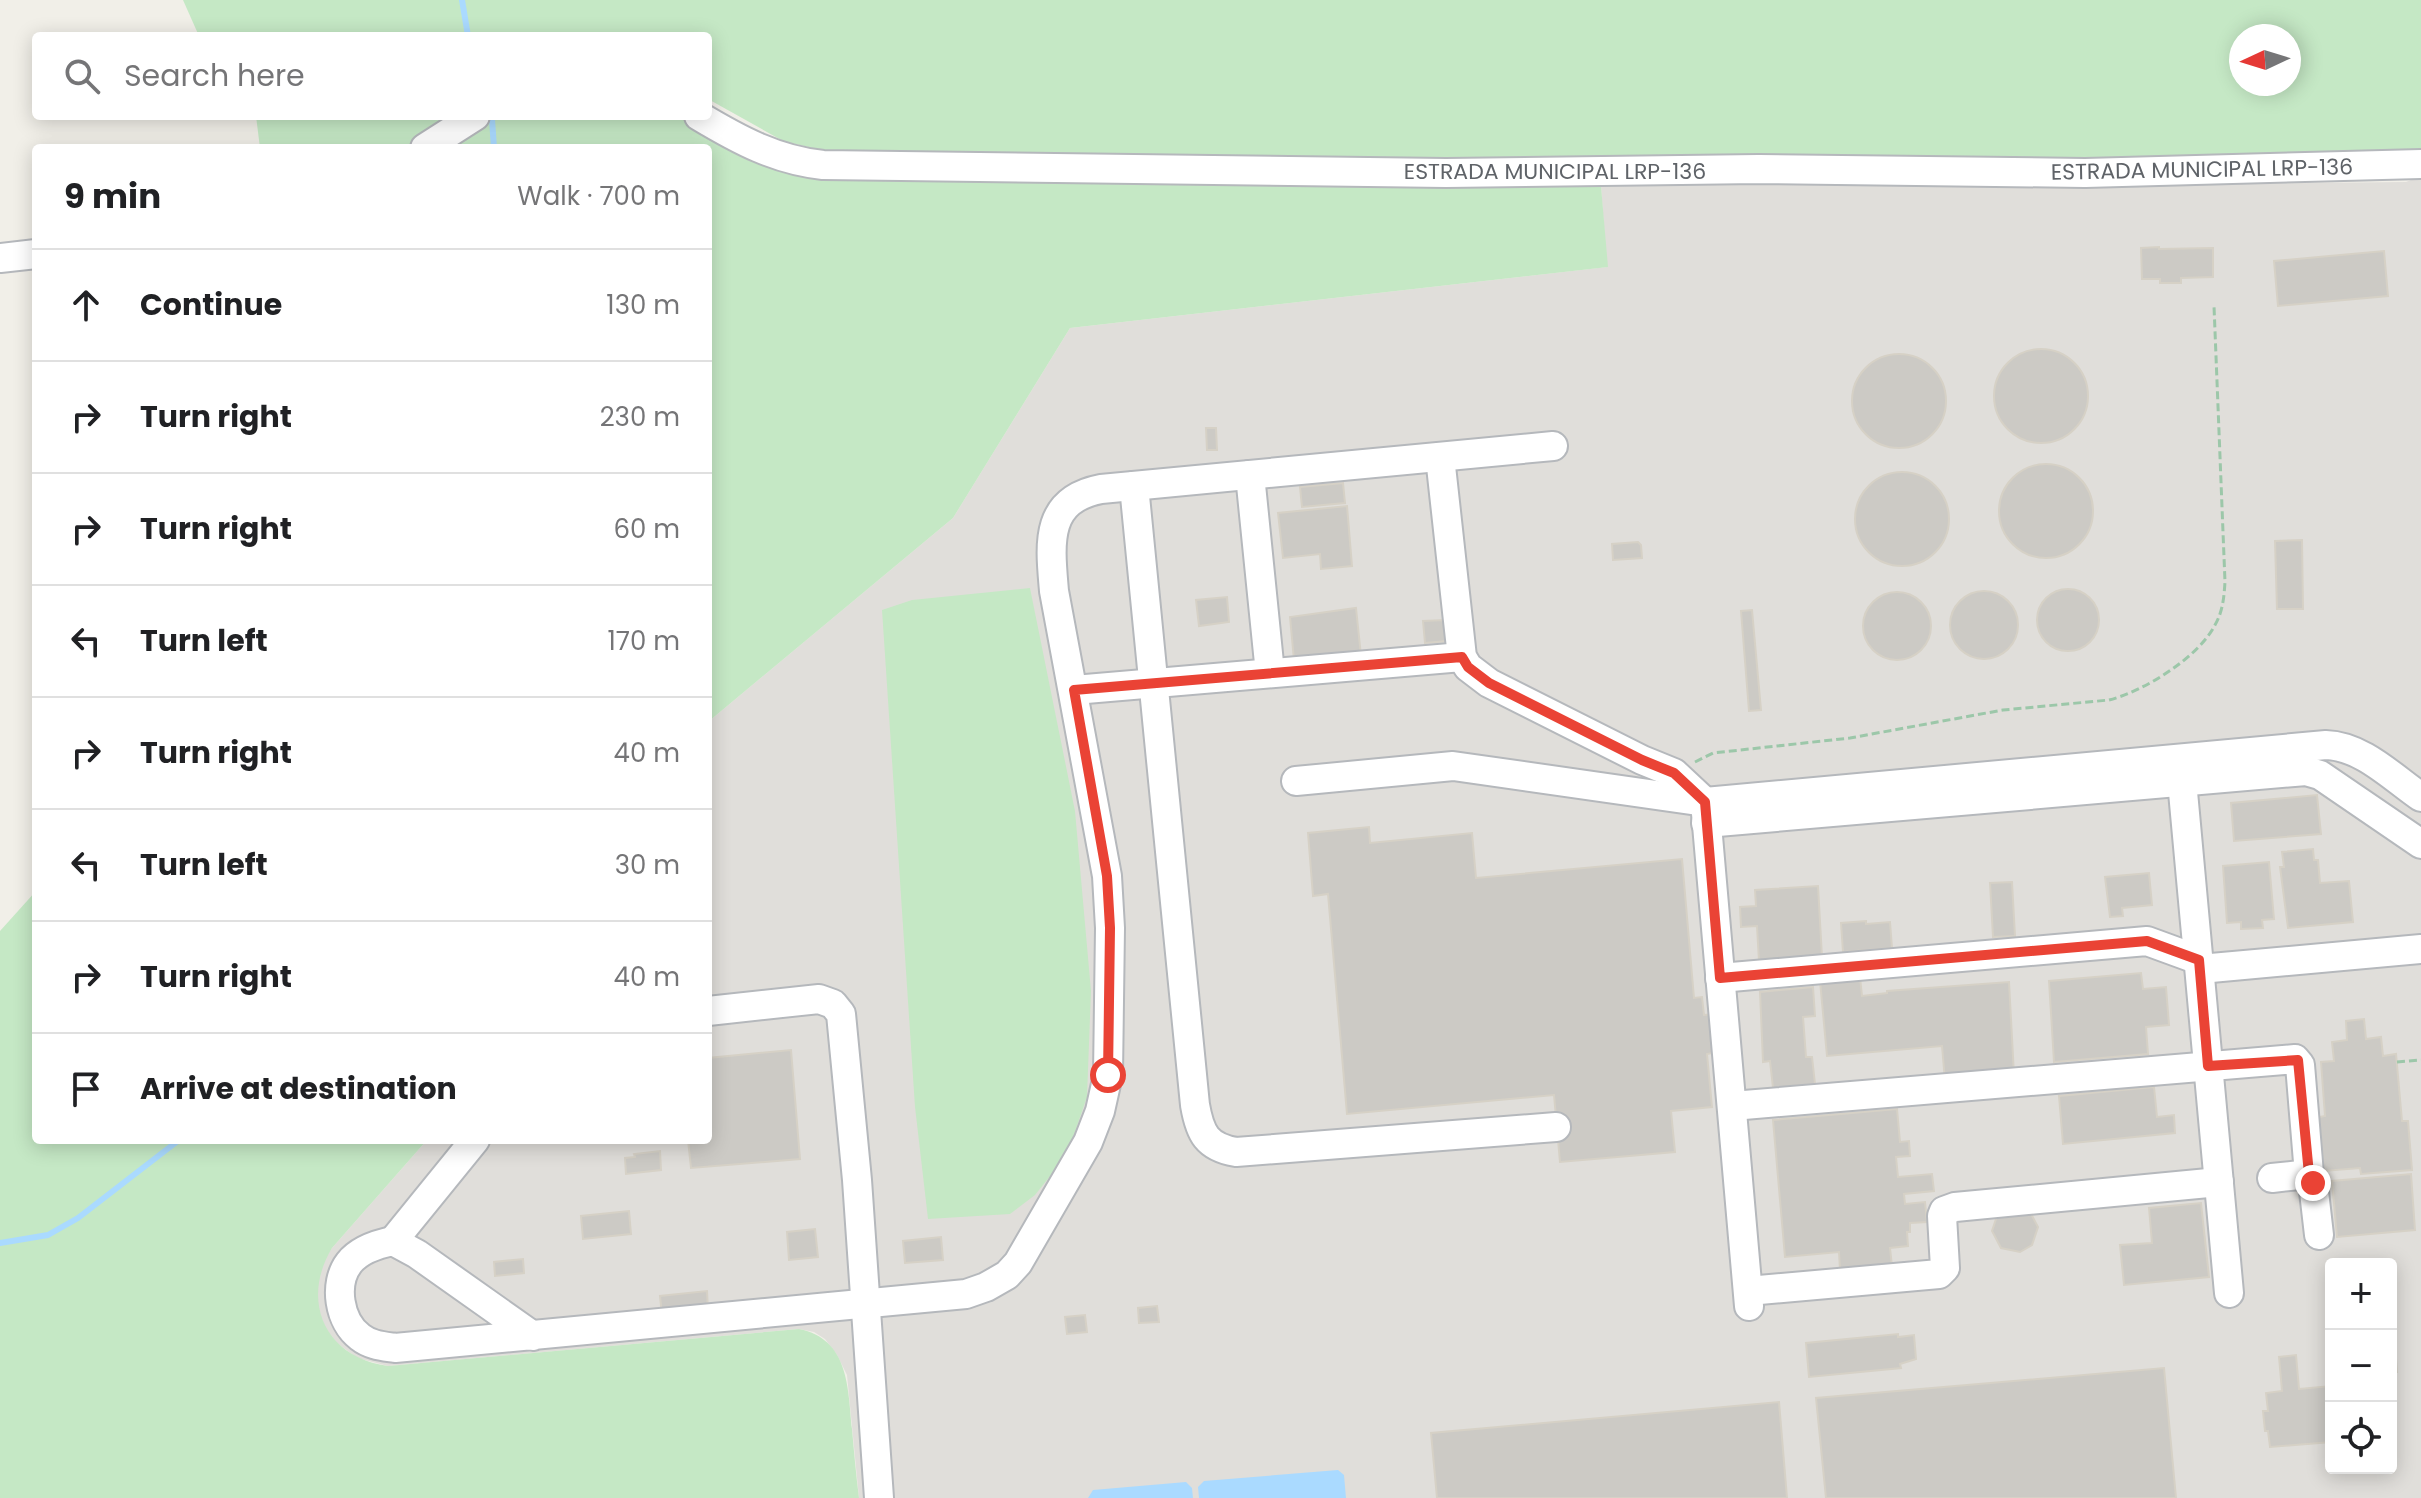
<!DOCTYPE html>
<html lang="en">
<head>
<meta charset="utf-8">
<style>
  :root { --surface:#fff; --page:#f6f6f6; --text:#202124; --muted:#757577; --line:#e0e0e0 }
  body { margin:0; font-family:Poppins,sans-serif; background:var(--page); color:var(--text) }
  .controls { position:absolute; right:24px; bottom:24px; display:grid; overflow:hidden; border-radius:8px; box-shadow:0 4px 20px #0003 }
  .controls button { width:72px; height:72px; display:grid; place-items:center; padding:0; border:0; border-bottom:2px solid var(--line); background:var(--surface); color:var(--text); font:40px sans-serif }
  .compass { position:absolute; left:2229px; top:24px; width:72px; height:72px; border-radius:50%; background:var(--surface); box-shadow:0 4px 20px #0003; rotate:266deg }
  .stop { position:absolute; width:24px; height:24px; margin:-18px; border:6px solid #ea4335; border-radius:50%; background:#fff }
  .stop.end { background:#ea4335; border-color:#fff; box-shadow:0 2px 8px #0008 }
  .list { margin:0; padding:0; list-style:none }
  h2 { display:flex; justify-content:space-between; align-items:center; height:104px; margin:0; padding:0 32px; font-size:34px }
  h2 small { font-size:26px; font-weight:400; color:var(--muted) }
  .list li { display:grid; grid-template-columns:52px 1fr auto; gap:24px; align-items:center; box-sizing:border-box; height:112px; padding:0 32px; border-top:2px solid var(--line) }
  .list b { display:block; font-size:30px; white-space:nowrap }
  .list em { font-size:26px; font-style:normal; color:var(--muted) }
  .icon { flex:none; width:44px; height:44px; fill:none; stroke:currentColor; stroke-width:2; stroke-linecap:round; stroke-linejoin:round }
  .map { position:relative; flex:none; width:2421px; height:1498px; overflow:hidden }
  .search { position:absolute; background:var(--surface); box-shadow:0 4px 20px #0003; left:32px; top:32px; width:680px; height:88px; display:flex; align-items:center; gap:20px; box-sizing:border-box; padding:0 28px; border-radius:8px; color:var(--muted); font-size:30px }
  .panel { position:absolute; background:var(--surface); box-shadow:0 4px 20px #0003; left:32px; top:144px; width:680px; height:1000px; border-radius:8px }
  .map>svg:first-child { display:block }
  .industrial { fill:#e0deda; fill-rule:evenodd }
  .green { fill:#c5e8c5; fill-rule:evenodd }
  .water { fill:#aadaff }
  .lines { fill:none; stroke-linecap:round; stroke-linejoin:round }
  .stream { stroke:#aadaff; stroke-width:6 }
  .building { fill:#cccac5; stroke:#d6d1c6; stroke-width:2 }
  .minor-casing { stroke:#b5b8bc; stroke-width:32 }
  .path { stroke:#9cc7a9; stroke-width:3; stroke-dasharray:8 4; stroke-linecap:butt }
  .minor { stroke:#fff; stroke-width:28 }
  .route { stroke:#ea4335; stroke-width:10 }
  .labels { text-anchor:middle; stroke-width:8; stroke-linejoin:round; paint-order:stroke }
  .street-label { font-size:22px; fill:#5f6368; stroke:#fff }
</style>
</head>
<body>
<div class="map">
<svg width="2421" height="1498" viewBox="0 0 2421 1498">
  <rect width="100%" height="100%" fill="#f1efe8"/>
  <path class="industrial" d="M2421,176V1498H859L847,1375L837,1355L825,1339L814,1332L799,1329L388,1366L357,1358L337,1343L326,1329L319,1312L317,1298L318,1279L324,1260L332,1248L427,1140H708V722L953,518L1070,328L1607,267L1601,186L1764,182L2204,184L2406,182ZM2331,1264H2391V1468H2331Z"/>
  <g class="green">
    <path d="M183,0H2421V151L2090,160L1446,158L821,150L783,141L708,99V36H199ZM2241,36H2289V84H2241Z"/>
    <polygon points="256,116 679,116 763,164 812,179 1601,186 1608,267 1070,328 953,518 708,722 708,148 260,148"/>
    <polygon points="1030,588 1075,811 1091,991 1087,1097 1067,1155 1035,1195 1010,1214 928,1219 915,1107 882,610 912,600"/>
    <path d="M36,891V1140H427L332,1248C300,1301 325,1358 388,1366L799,1329C849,1339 848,1388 852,1429C854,1452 856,1475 859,1498H0V931Z"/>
  </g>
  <g class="water">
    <polygon points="1338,1470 1344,1475 1346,1498 1199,1498 1198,1487 1204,1481"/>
    <polygon points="1186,1482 1192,1488 1193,1498 1088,1498 1093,1490"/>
  </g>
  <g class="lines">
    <g class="stream">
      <polyline points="462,0 468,36"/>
      <polyline points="492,119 494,148"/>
      <polyline points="0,1243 48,1235 78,1218 179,1140"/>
    </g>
  </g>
  <g class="building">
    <polygon points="2159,247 2159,249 2213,248 2213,277 2181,278 2181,283 2160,283 2160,279 2142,279 2141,248"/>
    <polygon points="2384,251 2388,296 2278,306 2274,261"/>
    <circle cx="2041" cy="396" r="47"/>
    <circle cx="1899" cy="401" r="47"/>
    <polygon points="1206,428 1216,428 1217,450 1207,450"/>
    <circle cx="2046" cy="511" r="47"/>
    <circle cx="1902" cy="519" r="47"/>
    <polygon points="1343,483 1345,503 1302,507 1300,487"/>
    <polygon points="1347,506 1352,566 1321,569 1320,554 1283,558 1278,513"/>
    <polygon points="2302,540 2303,609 2277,609 2275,541"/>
    <polygon points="1638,542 1641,545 1642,558 1613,560 1612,544"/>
    <circle cx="2068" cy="620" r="31"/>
    <circle cx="1984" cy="625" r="34"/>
    <circle cx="1897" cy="626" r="34"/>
    <polygon points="1227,597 1229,622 1199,626 1196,600"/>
    <polygon points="1356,608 1361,656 1294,660 1290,617"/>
    <polygon points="1752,610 1761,710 1749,711 1741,611"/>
    <polygon points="1445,620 1447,641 1425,643 1423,621"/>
    <polygon points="2317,795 2321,834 2234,841 2231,803"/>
    <polygon points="1369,827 1370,843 1472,833 1476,878 1682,859 1694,998 1702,997 1704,1015 1714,1014 1716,1033 1711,1033 1713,1053 1707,1054 1712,1107 1671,1111 1675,1152 1560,1162 1554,1095 1347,1114 1328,894 1313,896 1308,833"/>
    <polygon points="2313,849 2314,860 2318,860 2320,883 2349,881 2353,922 2288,928 2280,867 2284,867 2282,852"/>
    <polygon points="2269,862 2274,919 2262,920 2263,928 2241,929 2241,922 2227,923 2223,866"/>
    <polygon points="2149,873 2152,905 2122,908 2123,916 2110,917 2105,877"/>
    <polygon points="2012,882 2015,936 1993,937 1990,883"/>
    <polygon points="1818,886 1822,957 1759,961 1757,926 1741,927 1740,907 1756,906 1755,890"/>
    <polygon points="1866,921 1866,924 1890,922 1892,948 1843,952 1841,923"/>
    <polygon points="2141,973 2143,989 2166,987 2169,1025 2146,1027 2148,1054 2054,1062 2049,981"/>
    <polygon points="1860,977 1862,996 1887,993 1887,991 2009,982 2014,1075 1945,1081 1942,1046 1827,1056 1820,981"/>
    <polygon points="1813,987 1815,1016 1803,1017 1806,1057 1812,1057 1815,1084 1773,1088 1770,1061 1763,1062 1760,992"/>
    <polygon points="2364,1019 2366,1039 2381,1037 2383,1056 2396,1054 2402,1121 2408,1121 2412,1170 2361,1174 2360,1168 2324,1171 2319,1117 2325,1116 2321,1062 2334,1061 2332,1042 2347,1040 2346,1021"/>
    <polygon points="791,1050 800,1159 691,1168 688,1140 708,1140 708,1058"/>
    <polygon points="2154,1087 2157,1117 2174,1115 2175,1133 2063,1144 2059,1096"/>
    <polygon points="1897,1109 1900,1142 1909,1141 1910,1156 1896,1157 1898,1177 1932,1174 1934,1191 1904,1194 1905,1204 1925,1202 1927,1222 1910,1223 1910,1232 1907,1232 1908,1246 1890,1248 1892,1266 1840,1270 1839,1252 1785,1257 1773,1120"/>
    <polygon points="660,1151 661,1170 626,1174 625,1158 635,1157 634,1154"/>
    <polygon points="2411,1174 2415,1230 2337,1237 2332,1181"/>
    <polygon points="2201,1203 2209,1277 2124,1285 2120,1245 2152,1243 2149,1208"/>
    <polygon points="2029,1210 2038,1227 2032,1245 2020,1252 2001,1248 1992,1231 1998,1213"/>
    <polygon points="629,1211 631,1234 583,1239 581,1216"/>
    <polygon points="815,1229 818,1257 789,1260 787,1232"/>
    <polygon points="941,1237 943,1260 905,1263 903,1241"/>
    <polygon points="523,1259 524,1273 495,1276 494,1262"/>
    <polygon points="707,1291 708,1310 662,1315 660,1296"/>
    <polygon points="1157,1306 1159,1322 1139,1323 1138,1308"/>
    <polygon points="1085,1315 1087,1332 1067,1334 1065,1317"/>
    <polygon points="2393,1320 2397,1372 2391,1372 2391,1321"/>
    <polygon points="1898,1334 1898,1337 1914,1335 1916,1359 1900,1364 1901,1368 1809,1377 1806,1343"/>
    <polygon points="2296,1355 2299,1389 2331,1386 2331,1442 2270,1447 2268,1431 2265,1431 2263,1411 2268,1411 2266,1393 2282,1391 2279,1357"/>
    <polygon points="2164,1368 2176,1498 1826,1498 1816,1398"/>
    <polygon points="1779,1402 1787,1498 1437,1498 1431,1433"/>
  </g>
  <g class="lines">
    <g class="minor-casing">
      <g id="minor">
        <path d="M699,116C739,140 776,160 823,165L1446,173L1759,169L2085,173L2421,164"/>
        <polyline points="425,148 475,116"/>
        <polyline points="0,258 36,254"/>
        <polyline points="1440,457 1462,657 1468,667 1489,683 1642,760 1674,773 1705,802 1749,1306"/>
        <polyline points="1250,475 1270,673"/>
        <path d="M1134,486L1195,1105C1200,1134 1207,1147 1236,1152L1556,1127"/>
        <polyline points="1074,690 1462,657"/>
        <path d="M1296,781L1453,766L1705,802L2326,745C2362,746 2392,777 2421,797"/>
        <polyline points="2182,781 2229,1293"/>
        <polyline points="1706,823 2306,771 2320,775 2421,844"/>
        <polyline points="2200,969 2421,949"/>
        <polyline points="1720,978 2147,941 2199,960"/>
        <polyline points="708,1011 819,999 833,1004 841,1014 857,1180 879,1498"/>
        <polyline points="1732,1106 2295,1059 2300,1065 2309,1174 2313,1183 2319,1235"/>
        <polyline points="2272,1178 2309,1174"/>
        <polyline points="393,1241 475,1140"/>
        <polyline points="1748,1291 1939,1274 1945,1268 1942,1216 1944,1211 1955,1207 2219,1182"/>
        <path d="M533,1336L417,1254L393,1241C378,1244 359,1250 349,1263C333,1284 339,1321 360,1337C370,1345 382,1346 395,1348L966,1294L986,1287L1007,1275L1018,1263L1088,1142L1100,1111L1108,1075L1110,928L1107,876L1054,591C1050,544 1044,500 1101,489L1553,446"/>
      </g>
    </g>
    <g class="path">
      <path d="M1695,762L1713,753L1850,738L2003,710L2109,700C2144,691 2198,658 2215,625C2223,611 2224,597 2225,582L2214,306"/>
      <polyline points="2397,1062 2421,1060"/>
    </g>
    <use href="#minor" class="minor"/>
  </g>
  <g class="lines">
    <polyline class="route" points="1108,1075 1110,928 1107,876 1074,690 1462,657 1468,667 1489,683 1642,760 1674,773 1705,802 1720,978 2147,941 2199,960 2208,1066 2298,1060 2309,1174 2313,1183"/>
  </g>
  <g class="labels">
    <g class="street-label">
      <text transform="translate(2202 169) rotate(-1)" y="8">ESTRADA MUNICIPAL LRP-136</text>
      <text x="1555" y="179">ESTRADA MUNICIPAL LRP-136</text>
    </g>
  </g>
</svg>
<div class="controls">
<button>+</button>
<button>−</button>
<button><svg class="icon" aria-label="locate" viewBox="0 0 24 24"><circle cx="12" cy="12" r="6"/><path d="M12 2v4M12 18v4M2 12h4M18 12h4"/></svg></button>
</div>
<svg class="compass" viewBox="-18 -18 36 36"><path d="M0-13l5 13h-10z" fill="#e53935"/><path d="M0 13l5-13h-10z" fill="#757577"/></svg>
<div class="stop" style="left:1108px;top:1075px"></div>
<div class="stop end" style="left:2313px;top:1183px"></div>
<div class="search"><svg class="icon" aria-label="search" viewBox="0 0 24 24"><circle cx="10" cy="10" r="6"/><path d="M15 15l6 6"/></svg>Search here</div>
<section class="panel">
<h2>9 min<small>Walk · 700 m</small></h2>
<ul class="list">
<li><svg class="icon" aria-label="ahead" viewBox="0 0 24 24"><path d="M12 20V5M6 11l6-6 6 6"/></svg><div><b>Continue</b></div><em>130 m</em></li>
<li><svg class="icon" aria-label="right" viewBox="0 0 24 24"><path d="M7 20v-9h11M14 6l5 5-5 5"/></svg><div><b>Turn right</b></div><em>230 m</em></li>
<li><svg class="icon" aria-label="right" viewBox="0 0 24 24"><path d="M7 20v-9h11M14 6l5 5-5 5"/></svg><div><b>Turn right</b></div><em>60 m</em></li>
<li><svg class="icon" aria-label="left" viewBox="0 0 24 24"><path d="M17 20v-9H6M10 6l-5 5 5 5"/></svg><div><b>Turn left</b></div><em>170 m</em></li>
<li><svg class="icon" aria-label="right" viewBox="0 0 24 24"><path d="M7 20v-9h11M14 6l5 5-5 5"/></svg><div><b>Turn right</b></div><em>40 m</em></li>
<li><svg class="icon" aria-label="left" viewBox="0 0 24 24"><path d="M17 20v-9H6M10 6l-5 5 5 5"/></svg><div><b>Turn left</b></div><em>30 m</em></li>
<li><svg class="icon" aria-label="right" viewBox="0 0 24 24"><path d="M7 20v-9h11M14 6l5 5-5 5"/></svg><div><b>Turn right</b></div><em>40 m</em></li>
<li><svg class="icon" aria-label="arrive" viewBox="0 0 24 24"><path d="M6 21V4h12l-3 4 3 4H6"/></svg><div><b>Arrive at destination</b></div></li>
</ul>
</section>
</div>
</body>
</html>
